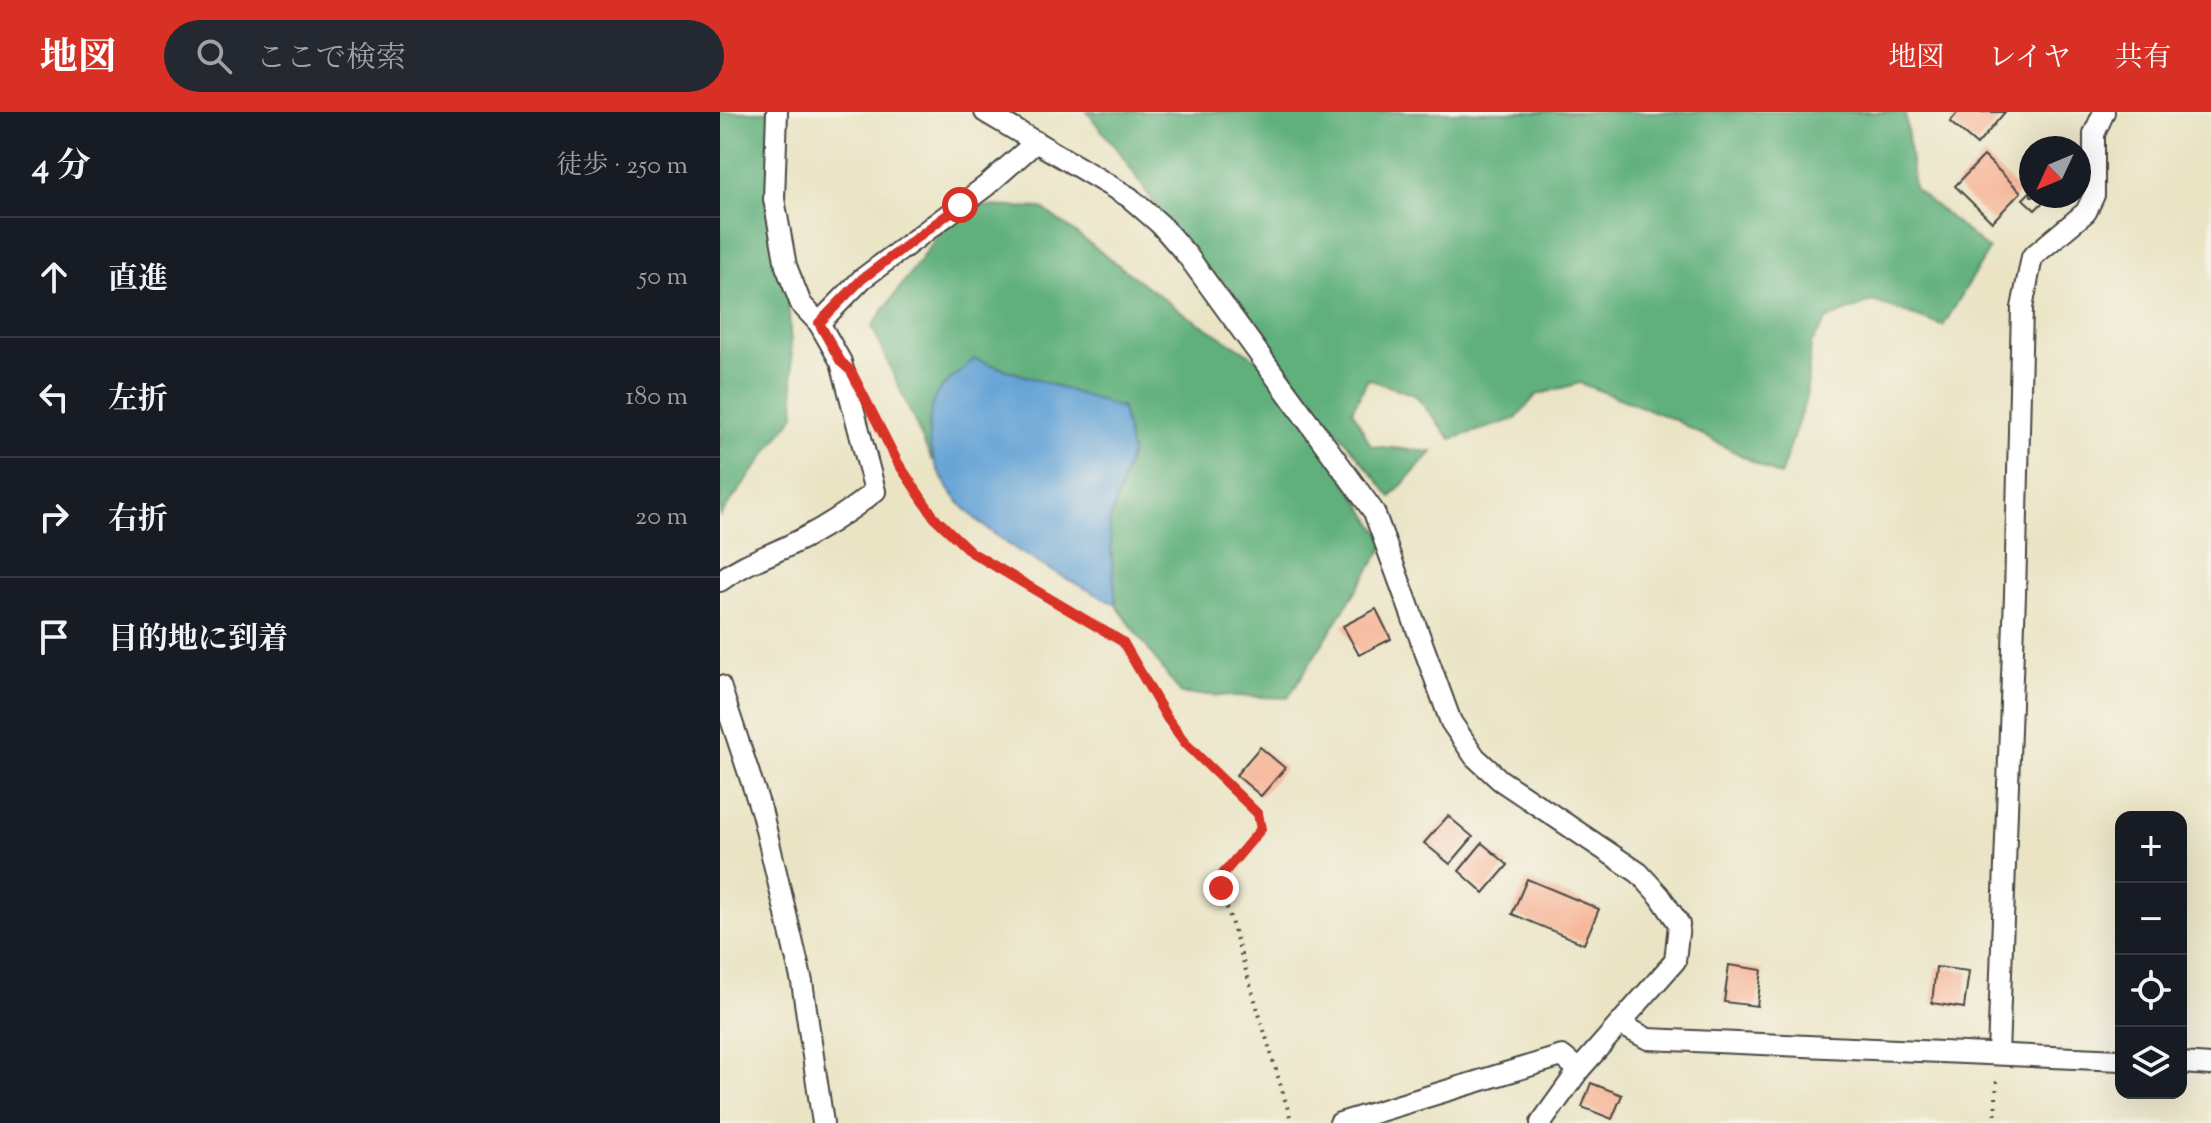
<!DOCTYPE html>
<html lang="ja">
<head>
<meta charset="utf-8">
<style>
  :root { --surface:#171b24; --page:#242831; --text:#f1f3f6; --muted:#9ea1a6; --line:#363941; --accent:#d93025 }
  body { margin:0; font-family:"Sorts Mill Goudy","Noto Serif JP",serif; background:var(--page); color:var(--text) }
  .controls { position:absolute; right:24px; bottom:24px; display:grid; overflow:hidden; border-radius:16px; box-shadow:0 8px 32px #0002 }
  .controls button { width:72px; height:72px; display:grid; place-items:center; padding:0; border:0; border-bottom:2px solid var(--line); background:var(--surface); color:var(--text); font:40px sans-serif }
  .compass { position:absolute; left:1299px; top:24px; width:72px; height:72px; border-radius:50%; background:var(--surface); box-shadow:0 8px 32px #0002; rotate:226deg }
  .stop { position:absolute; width:24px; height:24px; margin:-18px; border:6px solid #d93025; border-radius:50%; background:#fff }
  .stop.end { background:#d93025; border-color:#fff; box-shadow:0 2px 8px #0008 }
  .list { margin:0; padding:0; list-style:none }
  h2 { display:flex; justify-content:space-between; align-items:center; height:104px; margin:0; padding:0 32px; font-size:34px }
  h2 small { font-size:26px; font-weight:400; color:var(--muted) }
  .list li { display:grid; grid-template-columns:52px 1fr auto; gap:24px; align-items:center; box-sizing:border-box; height:120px; padding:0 32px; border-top:2px solid var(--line) }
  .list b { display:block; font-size:30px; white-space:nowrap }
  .list em { font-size:26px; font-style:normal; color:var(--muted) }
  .icon { flex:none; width:44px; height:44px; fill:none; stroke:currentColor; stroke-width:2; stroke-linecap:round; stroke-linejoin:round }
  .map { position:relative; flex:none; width:1491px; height:1011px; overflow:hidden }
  header { display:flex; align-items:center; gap:48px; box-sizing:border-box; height:112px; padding:0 40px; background:var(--accent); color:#fff }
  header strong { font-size:38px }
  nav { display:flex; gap:44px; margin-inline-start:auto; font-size:28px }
  .search { width:560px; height:72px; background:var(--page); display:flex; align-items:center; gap:20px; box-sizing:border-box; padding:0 28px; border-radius:44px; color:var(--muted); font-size:30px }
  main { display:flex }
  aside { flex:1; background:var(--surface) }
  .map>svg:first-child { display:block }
  .forest { fill:#60b07d; stroke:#466e54; stroke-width:2 }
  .water { fill:#62a2d5; stroke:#466680; stroke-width:2 }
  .building { fill:#f6ae8e }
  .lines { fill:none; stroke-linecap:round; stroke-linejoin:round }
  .street-casing { stroke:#484742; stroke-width:24 }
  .path { stroke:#484742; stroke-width:4; stroke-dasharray:2 6; stroke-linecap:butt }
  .street { stroke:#fff; stroke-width:20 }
  .route { stroke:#d93025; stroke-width:10 }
</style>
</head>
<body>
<header>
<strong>地図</strong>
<div class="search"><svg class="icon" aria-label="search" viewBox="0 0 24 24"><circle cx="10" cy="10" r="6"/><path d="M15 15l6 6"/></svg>ここで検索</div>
<nav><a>地図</a><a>レイヤ</a><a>共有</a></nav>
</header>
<main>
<aside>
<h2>4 分<small>徒歩 · 250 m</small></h2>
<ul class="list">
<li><svg class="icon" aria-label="ahead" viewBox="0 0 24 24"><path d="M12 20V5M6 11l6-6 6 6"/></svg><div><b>直進</b></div><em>50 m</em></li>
<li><svg class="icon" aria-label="left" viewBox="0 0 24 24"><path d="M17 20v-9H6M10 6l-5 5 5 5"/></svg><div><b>左折</b></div><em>180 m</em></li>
<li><svg class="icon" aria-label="right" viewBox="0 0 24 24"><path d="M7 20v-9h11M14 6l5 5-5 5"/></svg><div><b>右折</b></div><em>20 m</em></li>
<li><svg class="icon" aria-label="arrive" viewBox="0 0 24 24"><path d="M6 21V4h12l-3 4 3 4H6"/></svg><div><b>目的地に到着</b></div></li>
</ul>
</aside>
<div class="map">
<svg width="1491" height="1011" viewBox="0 0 1491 1011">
  <rect width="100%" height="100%" fill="#f7f3e8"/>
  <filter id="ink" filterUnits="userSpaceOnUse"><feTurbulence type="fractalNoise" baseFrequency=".0125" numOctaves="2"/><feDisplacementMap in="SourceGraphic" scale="16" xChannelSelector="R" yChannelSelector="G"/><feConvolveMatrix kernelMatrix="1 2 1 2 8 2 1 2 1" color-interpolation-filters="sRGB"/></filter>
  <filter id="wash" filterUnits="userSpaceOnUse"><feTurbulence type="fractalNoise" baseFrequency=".006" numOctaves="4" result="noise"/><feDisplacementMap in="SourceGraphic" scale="32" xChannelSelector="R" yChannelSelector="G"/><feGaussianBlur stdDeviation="1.8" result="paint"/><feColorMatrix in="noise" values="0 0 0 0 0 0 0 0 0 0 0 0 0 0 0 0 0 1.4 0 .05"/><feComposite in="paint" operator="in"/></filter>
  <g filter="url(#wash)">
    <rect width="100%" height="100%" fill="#eae4c5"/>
    <g class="forest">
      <polygon points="0,0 57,0 75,303 0,404"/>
      <polygon points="367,0 1185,0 1194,76 1269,138 1223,214 1153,189 1107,207 1091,232 1086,286 1060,364 953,307 860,271 816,283 796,307 731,327 695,283 648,267 632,298 651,334 712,340 671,385 443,104 402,44"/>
      <polygon points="240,93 322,96 460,199 551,256 666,431 568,586 461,582 396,493 389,412 411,340 216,282 212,349 152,214"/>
    </g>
    <path class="water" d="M254,247L402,296L411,340L389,412L396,493C330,456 220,411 209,328C208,315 210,291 218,280C228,268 243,258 254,247Z"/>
    <g id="blocks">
      <g class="building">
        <polygon points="1238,0 1285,0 1257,33 1230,10"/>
        <polygon points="1264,44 1301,80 1272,110 1235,74"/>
        <polygon points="1311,79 1311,84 1329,84 1315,98 1303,87"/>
        <polygon points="656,497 671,527 639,543 623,514"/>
        <polygon points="540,635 565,656 541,684 516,663"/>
        <polygon points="728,704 753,725 730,752 704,731"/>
        <polygon points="762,731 788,753 764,781 739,759"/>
        <polygon points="807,767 879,797 864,832 792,802"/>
        <polygon points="1009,853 1042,858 1037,894 1004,890"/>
        <polygon points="1216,855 1249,859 1244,896 1212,891"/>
        <polygon points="871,971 902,983 892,1007 862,995"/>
      </g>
    </g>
  </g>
  <g filter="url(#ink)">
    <use href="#blocks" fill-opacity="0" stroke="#484742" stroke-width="2"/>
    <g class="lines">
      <g class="street-casing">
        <g id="street">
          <polyline points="265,0 409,85 440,112 467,143 654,400 731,610 755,645 780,668 919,761 940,784 959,812 955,849 859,958 821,1011"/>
          <polyline points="99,211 142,167 266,74 316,30"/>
          <path d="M0,469C21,453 42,446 66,435C98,420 128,401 155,379L121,250L99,211L81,192L66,154L54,87L57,0"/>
          <polyline points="0,574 42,701 82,870 103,1011"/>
          <polyline points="902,913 928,927 1401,948"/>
          <polyline points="1278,942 1295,483 1302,196 1312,145 1366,100 1374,83 1374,22 1384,0"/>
          <polyline points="1461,951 1491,953"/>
          <polyline points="620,1011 842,944 859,958"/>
        </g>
      </g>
      <g class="path">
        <polyline points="167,327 178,351 214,405 251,440 403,530 447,606 466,632 538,702 541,717 503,762 501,776 572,1011"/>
        <polyline points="1275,1011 1277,964"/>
      </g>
      <use href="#street" class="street"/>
    </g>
  </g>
  <g class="lines" filter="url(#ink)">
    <polyline class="route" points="240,93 142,167 99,211 121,250 131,259 178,351 214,405 251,440 403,530 447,606 466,632 538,702 541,717 503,762 501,776"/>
  </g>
</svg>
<div class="controls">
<button>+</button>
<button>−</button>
<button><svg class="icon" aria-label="locate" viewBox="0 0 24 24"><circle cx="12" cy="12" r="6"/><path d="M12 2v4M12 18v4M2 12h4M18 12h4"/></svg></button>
<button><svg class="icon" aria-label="layers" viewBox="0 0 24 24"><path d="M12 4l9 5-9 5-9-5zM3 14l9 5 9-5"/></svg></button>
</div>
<svg class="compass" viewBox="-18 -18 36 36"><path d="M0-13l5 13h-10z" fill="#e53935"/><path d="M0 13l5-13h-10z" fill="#9ea1a6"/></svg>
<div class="stop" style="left:240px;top:93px"></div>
<div class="stop end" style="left:501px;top:776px"></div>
</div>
</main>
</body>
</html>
